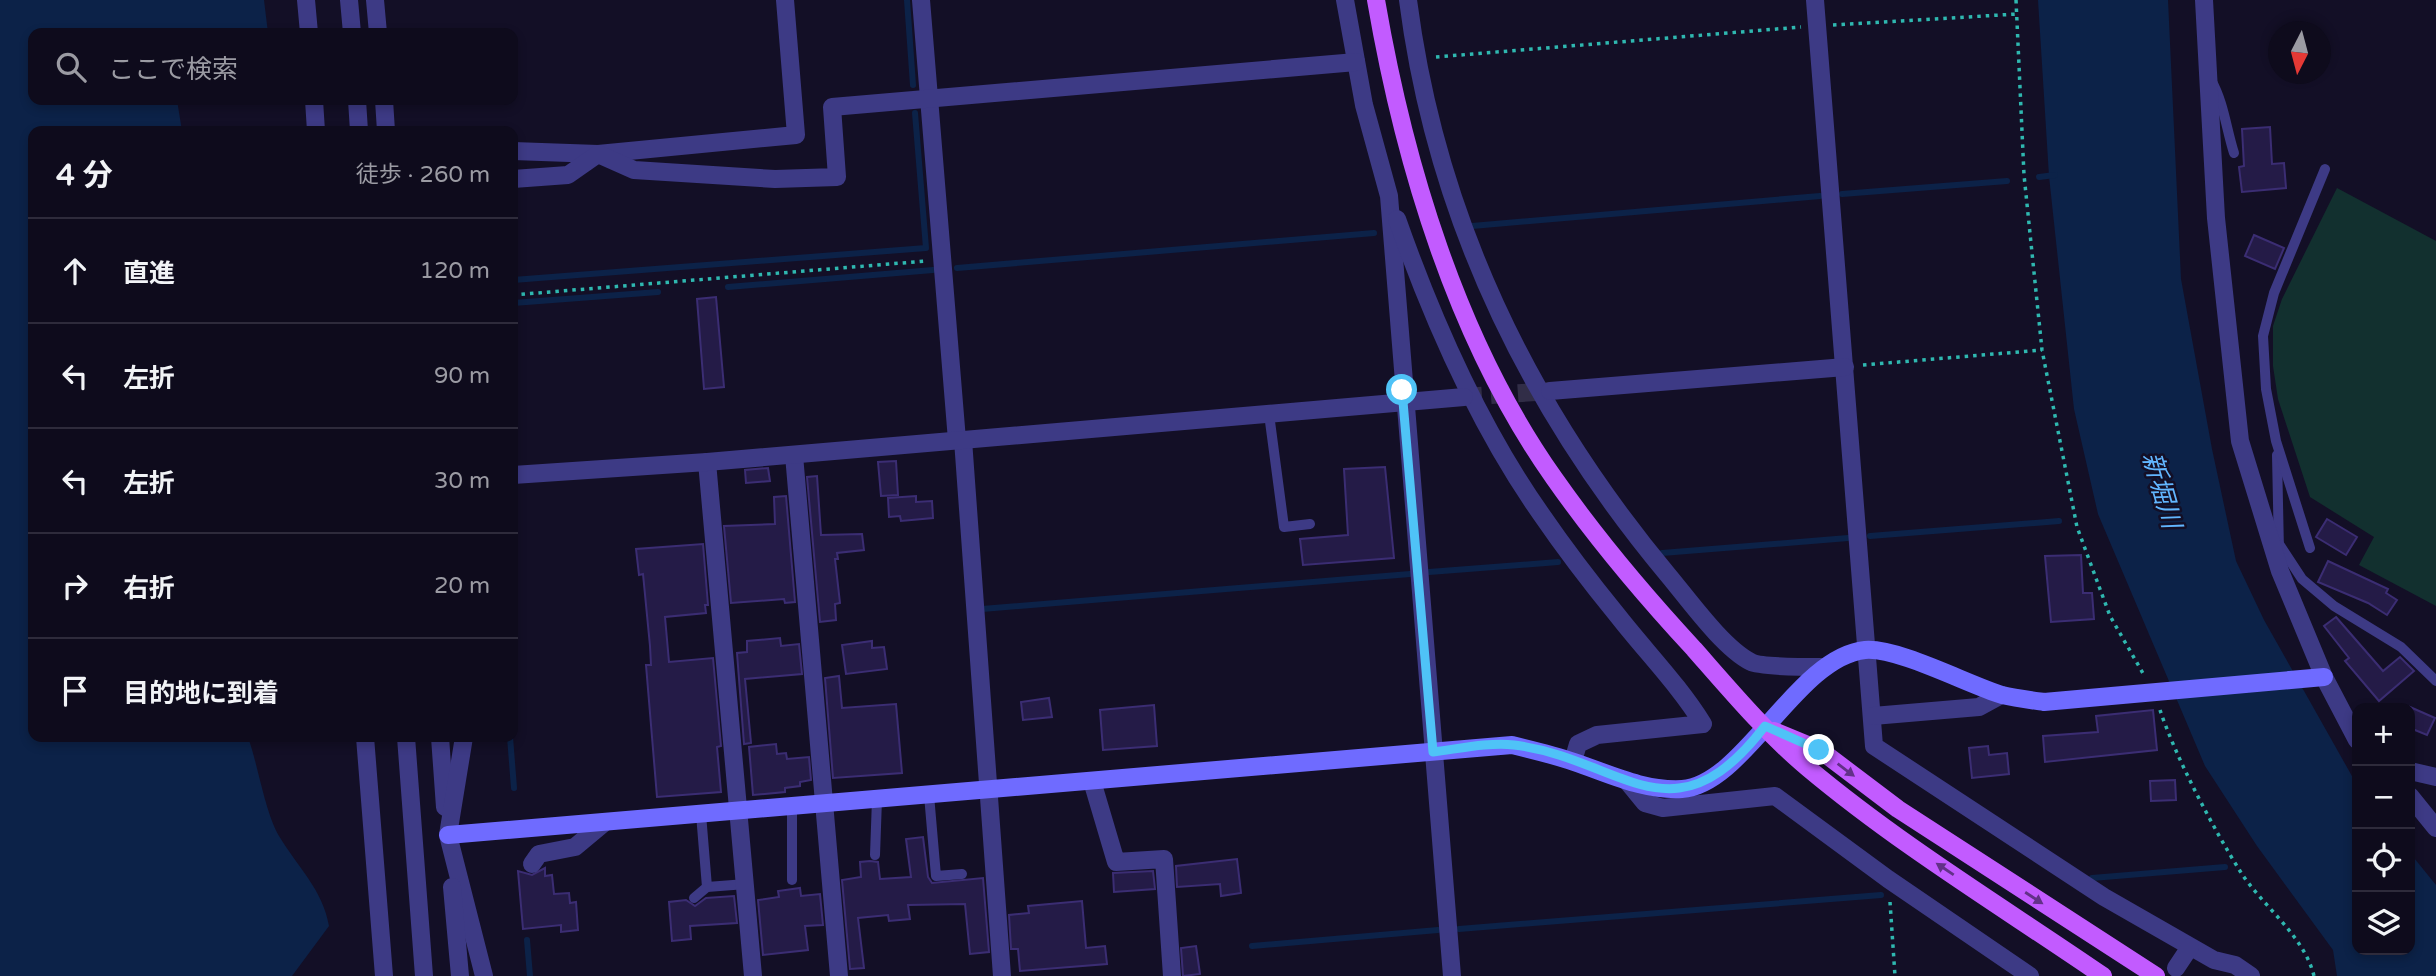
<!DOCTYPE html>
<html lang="ja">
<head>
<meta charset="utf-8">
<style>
  :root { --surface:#0e0b1c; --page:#171425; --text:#f1f3f6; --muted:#9b9ba3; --line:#2e2b3b }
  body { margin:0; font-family:"Varela Round","Noto Sans JP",sans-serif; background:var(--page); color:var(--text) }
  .controls { position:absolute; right:21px; bottom:21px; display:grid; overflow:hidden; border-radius:14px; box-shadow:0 4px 10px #0003 }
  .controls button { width:63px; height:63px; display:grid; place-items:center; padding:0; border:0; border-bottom:2px solid var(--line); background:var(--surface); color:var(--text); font:35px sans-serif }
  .compass { position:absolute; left:2268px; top:21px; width:63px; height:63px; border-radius:50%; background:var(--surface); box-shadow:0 4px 10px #0003; rotate:186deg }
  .stop { position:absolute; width:21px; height:21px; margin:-16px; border:5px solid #4fc3f7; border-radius:50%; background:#fff }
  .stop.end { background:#4fc3f7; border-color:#fff; box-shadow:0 2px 7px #0008 }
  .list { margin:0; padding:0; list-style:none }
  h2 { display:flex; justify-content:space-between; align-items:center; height:91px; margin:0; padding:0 28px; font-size:30px }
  h2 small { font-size:23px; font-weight:400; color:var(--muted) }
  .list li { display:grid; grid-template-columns:46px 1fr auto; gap:21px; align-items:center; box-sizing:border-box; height:105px; padding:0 28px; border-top:2px solid var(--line) }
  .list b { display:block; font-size:26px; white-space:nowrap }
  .list em { font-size:23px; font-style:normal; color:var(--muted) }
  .icon { flex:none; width:38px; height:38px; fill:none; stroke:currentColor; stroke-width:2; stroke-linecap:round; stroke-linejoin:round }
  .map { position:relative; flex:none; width:2436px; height:976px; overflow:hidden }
  .search { position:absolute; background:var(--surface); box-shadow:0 4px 10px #0003; left:28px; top:28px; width:490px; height:77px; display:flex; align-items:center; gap:18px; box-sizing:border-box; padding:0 24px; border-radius:14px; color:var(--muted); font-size:26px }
  .panel { position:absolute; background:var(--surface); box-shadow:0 4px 10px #0003; left:28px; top:126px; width:490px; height:616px; border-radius:14px }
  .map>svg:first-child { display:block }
  .green { fill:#12302f }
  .water { fill:#0c2248 }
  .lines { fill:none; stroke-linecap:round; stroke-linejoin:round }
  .stream { stroke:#0c2248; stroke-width:6 }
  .building { fill:#241b47; stroke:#3b2d73; stroke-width:2 }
  .street-tunnel { stroke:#312d47; stroke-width:18; stroke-dasharray:18 9; stroke-linecap:butt }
  .path { stroke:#2fb8b0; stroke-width:3.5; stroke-dasharray:3.5 5; stroke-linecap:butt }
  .lane { stroke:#3d3a85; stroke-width:10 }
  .street { stroke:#3d3a85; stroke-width:18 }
  .secondary { stroke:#6f6bff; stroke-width:18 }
  .primary { stroke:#c25bff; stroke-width:18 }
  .oneway { fill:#623188 }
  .route { stroke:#4fc3f7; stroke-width:9 }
  .labels { text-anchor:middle; stroke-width:5; stroke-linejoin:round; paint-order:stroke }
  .water-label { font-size:26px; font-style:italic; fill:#62b6ff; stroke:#130f26 }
</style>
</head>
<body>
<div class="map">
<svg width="2436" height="976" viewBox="0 0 2436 976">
  <rect width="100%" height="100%" fill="#130f26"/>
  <polygon class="green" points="2337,188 2436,241 2436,606 2359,565 2374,537 2310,497 2278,399 2273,366 2273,326 2282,299"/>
  <g class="water">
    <path d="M0,0H264L268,33H33V100H177L182,131H33V737H248C258,765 265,812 279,836C297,866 323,890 329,926L292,976H0Z"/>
    <polygon points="2038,0 2168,0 2181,279 2212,449 2236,561 2264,620 2357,785 2357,950 2410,950 2410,853 2436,885 2436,976 2337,976 2333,950 2257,846 2205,766 2098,514 2074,409 2049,176"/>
  </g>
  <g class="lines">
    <g class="stream">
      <polyline points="907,0 913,85"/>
      <polyline points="2039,177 2055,175"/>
      <polyline points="1842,194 2007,181"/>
      <polyline points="1472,226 1820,196"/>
      <polyline points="957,268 1374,233"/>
      <polyline points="513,280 926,248 915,113"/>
      <polyline points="728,287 933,270"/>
      <polyline points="513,303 658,292"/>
      <polyline points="1870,536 2059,521"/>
      <polyline points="1662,553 1848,538"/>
      <polyline points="1429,572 1558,562"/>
      <polyline points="982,609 1410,574"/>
      <polyline points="510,737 514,788"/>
      <polyline points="2092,878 2225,867"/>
      <polyline points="1459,929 1881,895"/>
      <polyline points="527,940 530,976"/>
      <polyline points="1252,946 1438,930"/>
    </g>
  </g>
  <g class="building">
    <polygon points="2270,127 2272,164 2284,163 2286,188 2242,192 2239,167 2244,166 2242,129"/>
    <polygon points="2254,235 2284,248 2275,269 2245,256"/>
    <polygon points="716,297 724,387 704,389 697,299"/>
    <polygon points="896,461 898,495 881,496 878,462"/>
    <polygon points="1385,467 1394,558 1303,565 1300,539 1348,535 1344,469"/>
    <polygon points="768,468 770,481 746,483 745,470"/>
    <polygon points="817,476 821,535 862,534 864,550 837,553 838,559 835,559 840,603 835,604 836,620 820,622 807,477"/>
    <polygon points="786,496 795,602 785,603 784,599 731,603 724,526 775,524 774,497"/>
    <polygon points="916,496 916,502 932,501 933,518 901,521 900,516 889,517 888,498"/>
    <polygon points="2327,519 2357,537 2346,555 2316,537"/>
    <polygon points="703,544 708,605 705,605 706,613 665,617 669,662 713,658 721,746 717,747 721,792 657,797 646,665 651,665 650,646 643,574 639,575 636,549"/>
    <polygon points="2081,555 2083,593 2092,593 2094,619 2051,622 2045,556"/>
    <polygon points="2328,561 2388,589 2386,593 2397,600 2387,615 2368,603 2318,582"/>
    <polygon points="2336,617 2383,671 2400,657 2414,671 2379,701 2345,661 2349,658 2324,626"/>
    <polygon points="780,638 781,646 799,644 802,674 745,679 751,743 744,744 737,653 747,652 747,641"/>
    <polygon points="872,641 872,648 884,647 887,669 846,674 842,645"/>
    <polygon points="839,676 842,708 896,704 902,773 833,778 825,678"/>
    <polygon points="1049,698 1052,717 1023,720 1021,702"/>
    <polygon points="1154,705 1157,746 1103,750 1100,710"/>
    <polygon points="2410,707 2435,718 2427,735 2410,728"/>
    <polygon points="2153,710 2157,750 2045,762 2043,736 2098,732 2096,716"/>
    <polygon points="776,744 777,754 786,753 787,759 809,757 811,780 800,782 800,786 785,788 785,792 753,795 749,747"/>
    <polygon points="1988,746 1989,755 2007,753 2009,774 1972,778 1969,748"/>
    <polygon points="2175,780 2176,800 2151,801 2150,781"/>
    <polygon points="923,837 928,877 932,883 983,878 989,952 970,954 965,904 908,905 910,919 889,921 888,915 858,918 864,968 850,969 842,880 861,877 860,862 870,861 878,862 880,879 911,877 906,839"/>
    <polygon points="1237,859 1241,893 1221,896 1220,884 1177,887 1176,866"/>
    <polygon points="545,868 545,876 552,875 554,894 569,893 570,903 576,902 578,930 561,932 561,925 523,929 518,871 532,875"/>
    <polygon points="1153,871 1155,889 1114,892 1113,873"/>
    <polygon points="800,888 801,896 820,894 823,925 805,926 808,950 763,955 758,900 779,897 778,891"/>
    <polygon points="734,896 737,923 690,926 691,939 672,941 669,902 686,900 695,906 706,898"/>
    <polygon points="1082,901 1086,948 1105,946 1107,964 1020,971 1018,949 1011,949 1009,915 1029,913 1028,906"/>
    <polygon points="1196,946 1200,974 1183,976 1181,948"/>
  </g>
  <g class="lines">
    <polyline class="street-tunnel" points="1464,397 1550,391"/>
    <g class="path">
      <polyline points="2016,0 2024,175 2042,350 2077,527 2110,616 2144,675"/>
      <polyline points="1833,25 2017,14"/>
      <polyline points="1436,57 1801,27"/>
      <polyline points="513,295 926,261"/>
      <polyline points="1863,365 2042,350"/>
      <path d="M2160,710C2176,758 2213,828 2240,871C2262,906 2304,935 2314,976"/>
      <polyline points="1890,902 1895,976"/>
    </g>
    <g class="lane">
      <path d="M2211,80C2224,103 2226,128 2234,153"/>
      <polyline points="1269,414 1284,527 1310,524"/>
      <polyline points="2277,455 2279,551"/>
      <polyline points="2279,544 2302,579 2334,606 2401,647 2436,681"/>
      <polyline points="2310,548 2276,441 2266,389 2263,336 2274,293 2325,169"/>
      <polyline points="929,795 936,876 962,874"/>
      <polyline points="792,806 792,880"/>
      <polyline points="875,855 877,799"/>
      <polyline points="707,887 746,884"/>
      <polyline points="694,898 707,887 701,814"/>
    </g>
    <g class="street">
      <polyline points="306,0 309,33"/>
      <polyline points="349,0 352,33"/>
      <polyline points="375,0 378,33"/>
      <polyline points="921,0 957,440"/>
      <polyline points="1345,0 1364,105 1389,196 1452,976"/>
      <path d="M1408,0C1436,217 1528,407 1668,575C1689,600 1723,648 1751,662C1760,667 1811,667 1825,667"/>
      <polyline points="1815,0 1874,746 2104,897 2214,960 2235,965 2251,976"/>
      <polyline points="2204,0 2216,218 2240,441 2280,571 2324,677 2357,740"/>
      <polyline points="314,100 316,131"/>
      <polyline points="357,100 359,131"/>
      <polyline points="384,100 386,131"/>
      <polyline points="513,151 598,154 796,135 785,0"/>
      <polyline points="513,179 568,175 598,154 634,170 775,179 837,177 832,107 1356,62"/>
      <path d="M1397,219C1433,321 1479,426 1541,514C1565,549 1591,583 1618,616C1647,653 1678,684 1703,724L1597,735L1578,744L1573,761"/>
      <polyline points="1550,391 1845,367"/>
      <polyline points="963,440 1002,976"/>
      <polyline points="794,455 839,976"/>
      <polyline points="707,462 753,976"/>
      <polyline points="513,475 707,462 1464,397"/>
      <polyline points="1873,716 1979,707 2001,695"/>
      <polyline points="365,737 384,976"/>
      <polyline points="406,737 424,976"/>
      <polyline points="440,737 445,807"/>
      <polyline points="464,737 448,835 484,976"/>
      <polyline points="2410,771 2436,777"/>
      <polyline points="1092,781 1116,862 1164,859 1172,976"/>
      <polyline points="1627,781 1645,803 1663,808 1775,796 1888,879 2030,976"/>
      <polyline points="2410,796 2436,828"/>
      <polyline points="532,864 539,854 575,847 605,822"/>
      <polyline points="452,887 460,976"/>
      <polyline points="2176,968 2190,947"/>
    </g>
    <path class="secondary" d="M448,835L1512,745C1533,750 1554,755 1574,762C1610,774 1643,791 1682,789C1744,785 1797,657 1865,650C1897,647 1969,685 2002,695C2015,698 2030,700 2044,702L2324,677"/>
    <g class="primary">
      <path d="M1376,0C1404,163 1457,341 1554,478C1596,538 1644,595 1694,649C1730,690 1766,733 1808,768C1900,845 2004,908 2103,976"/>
      <polyline points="1774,731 1820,750 1898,809 2156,976"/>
    </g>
  </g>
  <defs><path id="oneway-solid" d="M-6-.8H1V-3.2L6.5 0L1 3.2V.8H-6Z" transform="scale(1.75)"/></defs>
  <g class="oneway">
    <use href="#oneway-solid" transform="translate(1846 770) rotate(37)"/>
    <use href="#oneway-solid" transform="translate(1945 869) rotate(-146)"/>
    <use href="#oneway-solid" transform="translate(2034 898) rotate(33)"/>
  </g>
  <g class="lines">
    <path class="route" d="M1402,390L1433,752C1458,749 1489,742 1514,745C1622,758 1672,847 1765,726L1819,750"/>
  </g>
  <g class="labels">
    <g class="water-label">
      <text transform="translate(2162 490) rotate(74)" y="9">新堀川</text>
    </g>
  </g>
</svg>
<div class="controls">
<button>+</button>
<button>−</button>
<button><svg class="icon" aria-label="locate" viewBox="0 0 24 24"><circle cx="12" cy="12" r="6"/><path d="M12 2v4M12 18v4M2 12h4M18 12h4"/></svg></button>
<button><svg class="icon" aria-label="layers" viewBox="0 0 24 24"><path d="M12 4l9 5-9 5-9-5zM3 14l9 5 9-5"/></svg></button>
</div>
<svg class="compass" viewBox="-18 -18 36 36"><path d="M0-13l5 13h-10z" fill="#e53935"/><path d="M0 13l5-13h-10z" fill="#9b9ba3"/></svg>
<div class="stop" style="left:1402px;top:390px"></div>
<div class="stop end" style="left:1819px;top:750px"></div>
<div class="search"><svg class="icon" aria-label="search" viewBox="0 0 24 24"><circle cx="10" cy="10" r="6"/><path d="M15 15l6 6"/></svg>ここで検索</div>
<section class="panel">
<h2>4 分<small>徒歩 · 260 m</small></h2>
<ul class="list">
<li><svg class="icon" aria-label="ahead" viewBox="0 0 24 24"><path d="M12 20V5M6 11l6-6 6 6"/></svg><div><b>直進</b></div><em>120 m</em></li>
<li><svg class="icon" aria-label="left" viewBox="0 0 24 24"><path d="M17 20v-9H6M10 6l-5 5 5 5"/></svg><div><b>左折</b></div><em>90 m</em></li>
<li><svg class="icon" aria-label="left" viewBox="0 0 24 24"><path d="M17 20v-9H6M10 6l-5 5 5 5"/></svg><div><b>左折</b></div><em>30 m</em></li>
<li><svg class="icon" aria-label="right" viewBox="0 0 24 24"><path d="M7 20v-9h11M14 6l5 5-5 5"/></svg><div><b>右折</b></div><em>20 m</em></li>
<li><svg class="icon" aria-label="arrive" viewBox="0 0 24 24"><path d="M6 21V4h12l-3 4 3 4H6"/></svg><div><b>目的地に到着</b></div></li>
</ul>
</section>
</div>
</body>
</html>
